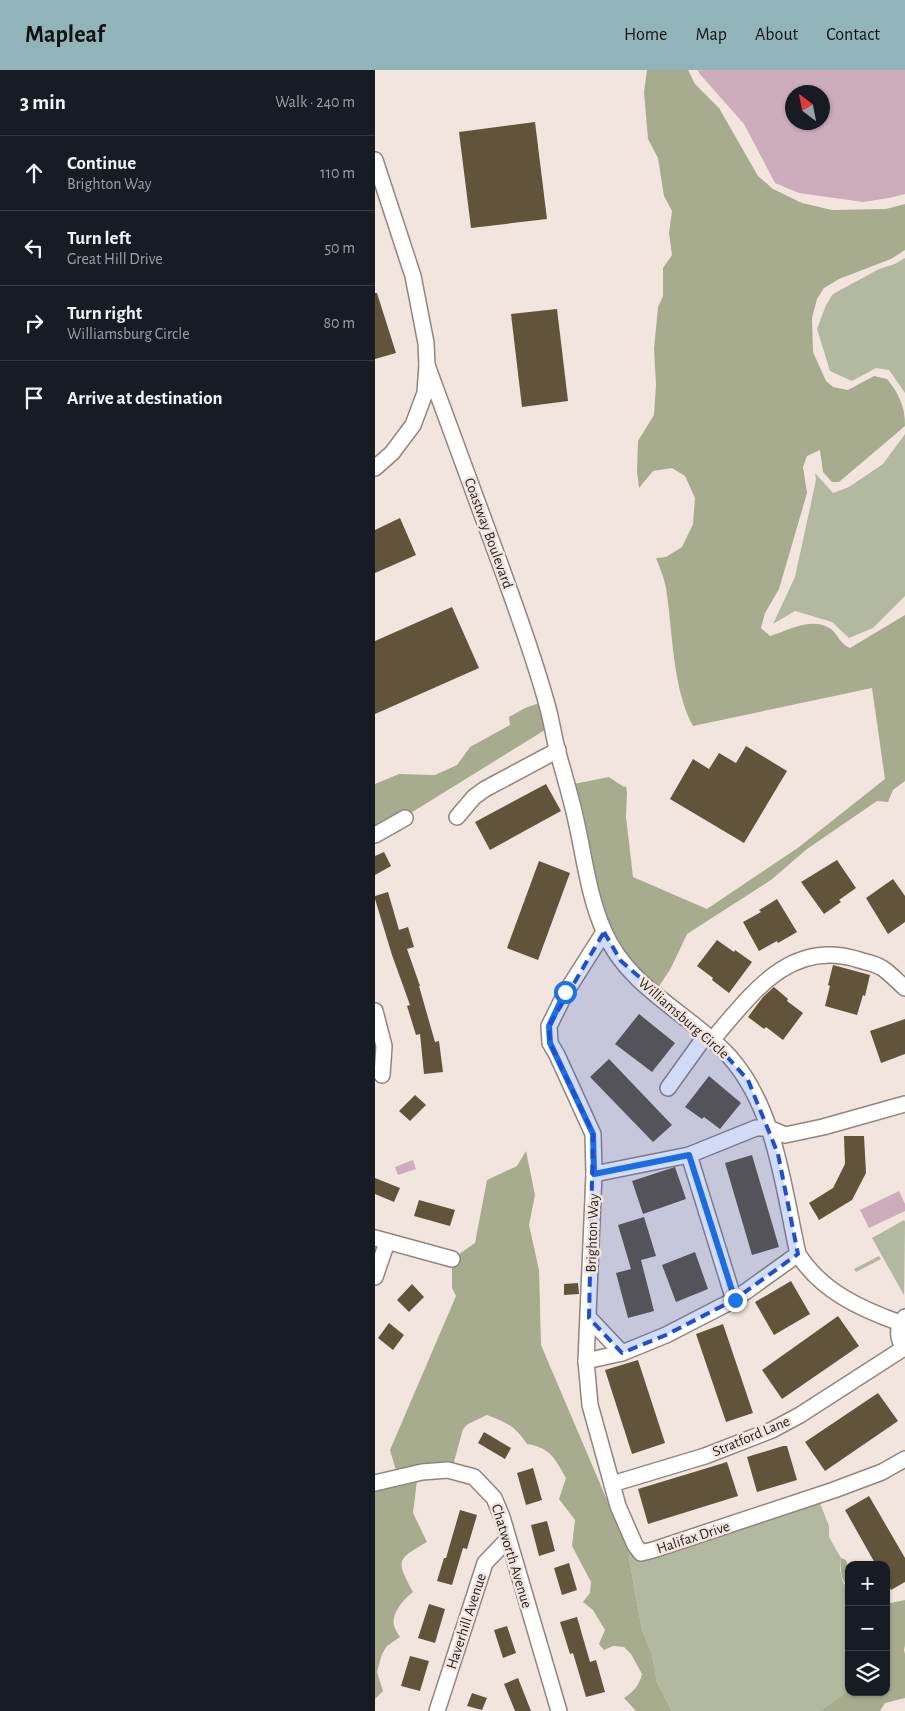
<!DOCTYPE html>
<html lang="en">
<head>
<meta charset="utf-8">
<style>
  :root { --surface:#171b24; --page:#242831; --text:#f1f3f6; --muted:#9ea1a6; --line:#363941; --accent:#91b3ba }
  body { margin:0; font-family:"Alegreya Sans",sans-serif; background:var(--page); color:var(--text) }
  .controls { position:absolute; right:15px; bottom:15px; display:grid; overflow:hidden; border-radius:10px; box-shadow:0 1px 4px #0004 }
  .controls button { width:45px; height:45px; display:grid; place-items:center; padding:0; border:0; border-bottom:1px solid var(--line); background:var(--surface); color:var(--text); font:25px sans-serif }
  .compass { position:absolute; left:410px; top:15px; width:45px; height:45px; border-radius:50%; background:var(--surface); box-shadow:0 1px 4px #0004; rotate:328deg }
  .stop { position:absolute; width:15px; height:15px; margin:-11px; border:4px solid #1a73e8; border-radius:50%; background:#fff }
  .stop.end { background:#1a73e8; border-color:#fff; box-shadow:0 1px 5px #0008 }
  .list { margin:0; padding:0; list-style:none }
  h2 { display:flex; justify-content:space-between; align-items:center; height:65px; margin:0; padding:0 20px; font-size:21px }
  h2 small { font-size:16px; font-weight:400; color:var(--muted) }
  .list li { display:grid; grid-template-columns:32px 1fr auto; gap:15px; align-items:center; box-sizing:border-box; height:75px; padding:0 20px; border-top:1px solid var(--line) }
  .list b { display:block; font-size:19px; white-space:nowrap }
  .list p { margin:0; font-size:16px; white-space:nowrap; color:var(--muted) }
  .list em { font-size:16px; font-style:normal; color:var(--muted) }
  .icon { flex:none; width:28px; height:28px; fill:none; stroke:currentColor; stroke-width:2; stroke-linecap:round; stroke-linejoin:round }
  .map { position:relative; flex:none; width:530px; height:1641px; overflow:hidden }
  header { display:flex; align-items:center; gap:30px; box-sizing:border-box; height:70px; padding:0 25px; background:var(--accent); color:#111 }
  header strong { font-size:24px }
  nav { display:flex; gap:28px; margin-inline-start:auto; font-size:18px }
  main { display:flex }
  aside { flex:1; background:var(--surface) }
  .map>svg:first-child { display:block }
  .green { fill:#b3b8a1 }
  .forest { fill:#a7ac8e }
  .water { fill:#cdacbb; fill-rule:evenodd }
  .building { fill:#61543a }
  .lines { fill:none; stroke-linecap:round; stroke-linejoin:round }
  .minor-casing { stroke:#91857e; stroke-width:18 }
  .minor { stroke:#fff; stroke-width:15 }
  .route { stroke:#1a73e8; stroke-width:6 }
  .marked { fill:#1d4ed8; fill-opacity:0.2; stroke:#1d4ed8; stroke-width:4; stroke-dasharray:10 6; stroke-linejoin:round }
  .labels { text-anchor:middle; stroke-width:5; stroke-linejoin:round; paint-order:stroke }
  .street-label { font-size:15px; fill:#27221f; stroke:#f2e5de }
</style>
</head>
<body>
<header>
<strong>Mapleaf</strong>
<nav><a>Home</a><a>Map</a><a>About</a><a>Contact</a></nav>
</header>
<main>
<aside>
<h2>3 min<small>Walk · 240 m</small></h2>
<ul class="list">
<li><svg class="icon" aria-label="ahead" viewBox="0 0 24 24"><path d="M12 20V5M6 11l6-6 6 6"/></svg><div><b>Continue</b><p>Brighton Way</p></div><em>110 m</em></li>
<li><svg class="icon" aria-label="left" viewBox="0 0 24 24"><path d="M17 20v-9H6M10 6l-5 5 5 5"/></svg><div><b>Turn left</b><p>Great Hill Drive</p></div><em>50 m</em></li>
<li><svg class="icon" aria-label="right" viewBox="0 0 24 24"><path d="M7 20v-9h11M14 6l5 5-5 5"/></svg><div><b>Turn right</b><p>Williamsburg Circle</p></div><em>80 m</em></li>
<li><svg class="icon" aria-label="arrive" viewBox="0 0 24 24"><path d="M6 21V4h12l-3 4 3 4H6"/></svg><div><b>Arrive at destination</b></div></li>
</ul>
</aside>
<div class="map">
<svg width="530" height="1641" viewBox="0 0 530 1641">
  <rect width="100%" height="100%" fill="#f2e5de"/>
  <g class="green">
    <polygon points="530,188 530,323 514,300 501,298 477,311 455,301 442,259 451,235 458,224 504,199 520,194"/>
    <polygon points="530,364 530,526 498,558 474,568 457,552 420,541 398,554 420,507 441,410 440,403 458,423 474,417 508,394"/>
    <polygon points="529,1150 530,1152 529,1225 497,1168"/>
    <polygon points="504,1186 506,1189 481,1202 479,1199"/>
    <polygon points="443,1428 454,1456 454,1467 466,1488 465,1499 468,1513 474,1519 474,1620 445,1641 297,1641 282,1612 277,1584 267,1560 254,1488 255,1484"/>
  </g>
  <g class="forest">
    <path d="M272,0H313L320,14L344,38L383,106L398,119L427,133L457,140L511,139L530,134V180L516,189L464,209L449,218L442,229L437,248L438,282L451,311L458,317L473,320L499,306L512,309C524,324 530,336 530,356L464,412H457L448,402L445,380L432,386L428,397L432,423L404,519L390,543L386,558L395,566C414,560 438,546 456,559C463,565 466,575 475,578L530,545V711L518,720L513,732L502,731L432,779L396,810L312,864L296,898L281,921L234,870L194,715L234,707L249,717L251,716L252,723L251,747L258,807L332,839L424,777L510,709L497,618L318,656C297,618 298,561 291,518C289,508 285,498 281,488L291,487L307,477L318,454L320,428L310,406L297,398L278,401L264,418L262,401L263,371L279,345L281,315L279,279L283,237L288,226V198L297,185L294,163L297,141L289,126L283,88L273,69L269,22Z"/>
    <polygon points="170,631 178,655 39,741 0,762 0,714 24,704 60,705 82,695 95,677 135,655 134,647 150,638"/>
    <path d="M151,1081L160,1125L154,1155L164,1200L166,1275L255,1484L254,1488L267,1560L277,1584L282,1612L297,1641H261L249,1628C259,1621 264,1616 267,1604L256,1584L249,1577L238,1576L229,1580L224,1574L230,1560L218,1540L208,1532L215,1523L216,1512L197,1476L200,1450L184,1429L191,1408C180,1389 176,1378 152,1374C139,1355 132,1353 112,1345L93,1354L88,1359L77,1399L43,1402L38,1443L52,1472C21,1490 21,1490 38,1522C29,1529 16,1543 19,1556C20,1559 23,1564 25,1567L12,1576L7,1584L2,1602L8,1621L0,1629V1412L22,1404L15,1380L81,1226L77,1218V1189L100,1173L112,1110L142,1096Z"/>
    <path d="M466,1488L471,1490L474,1500V1519C466,1510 465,1500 466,1488Z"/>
    <polygon points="530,1530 530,1575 529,1580 530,1584 530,1628 510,1633 505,1641 445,1641 474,1620 474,1622 511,1622 511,1534"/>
  </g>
  <g class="water">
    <path d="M323,0H530V124L514,128L488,132L424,123L400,113L369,54L324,3ZM418,22H448V52H418Z"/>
    <polygon points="38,1090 41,1099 23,1105 20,1097"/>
    <polygon points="524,1121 530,1134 530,1141 494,1158 485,1140"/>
  </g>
  <g class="building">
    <polygon points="160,52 172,149 96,158 84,62"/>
    <polygon points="0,223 2,223 21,283 0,289"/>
    <polygon points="182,239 193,331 147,337 136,244"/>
    <polygon points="25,448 41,485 0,503 0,460"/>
    <polygon points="77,537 104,598 0,644 0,571"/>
    <polygon points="371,676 412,701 369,773 295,729 318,689 334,699 344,683 361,693"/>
    <polygon points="171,714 186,741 115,780 100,752"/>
    <polygon points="9,782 16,796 0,805 0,786"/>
    <polygon points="462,790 481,818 464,830 466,832 449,844 426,812"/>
    <polygon points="164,791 195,803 163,890 132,878"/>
    <polygon points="518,809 530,826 530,852 513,864 491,828"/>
    <polygon points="13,822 24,860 33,857 39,877 32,879 45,916 44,916 60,972 64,971 68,1002 49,1004 45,964 41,965 32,936 35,935 17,885 0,829 0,826"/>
    <polygon points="402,829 422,862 403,873 402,871 384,881 368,852 386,842 384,840"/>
    <polygon points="342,870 359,882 360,880 377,892 354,923 337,910 338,908 322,896"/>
    <polygon points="458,895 495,905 490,926 488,925 482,945 450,936 455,916 453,915"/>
    <polygon points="399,917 413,929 412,931 428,943 408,970 391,957 389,959 373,947 388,927"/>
    <polygon points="264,944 300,973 277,1002 240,974"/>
    <polygon points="530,949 530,984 506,993 495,961"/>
    <polygon points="234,989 297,1055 278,1072 215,1007"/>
    <polygon points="334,1006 366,1033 345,1059 329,1047 327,1049 310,1037"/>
    <polygon points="40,1025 51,1035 35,1051 24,1041"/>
    <polygon points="469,1066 489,1066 491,1103 477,1130 444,1150 434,1133 458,1118 470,1094"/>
    <polygon points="377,1085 404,1177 377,1185 350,1093"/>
    <polygon points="300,1097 311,1129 268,1144 257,1111"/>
    <polygon points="0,1108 25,1118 19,1132 0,1124"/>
    <polygon points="44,1130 80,1140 75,1156 39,1146"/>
    <polygon points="269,1147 281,1186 266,1190 279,1241 253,1248 241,1203 256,1199 243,1155"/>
    <polygon points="320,1182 333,1219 301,1232 287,1195"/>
    <polygon points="416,1211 435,1244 399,1265 380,1232"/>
    <polygon points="203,1213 204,1224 189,1225 189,1214"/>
    <polygon points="37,1214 49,1227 34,1242 22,1230"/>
    <polygon points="463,1246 484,1276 407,1329 387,1300"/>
    <polygon points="14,1253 29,1265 18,1280 3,1268"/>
    <polygon points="348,1254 378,1343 351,1352 321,1264"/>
    <polygon points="263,1290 290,1373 257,1384 230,1300"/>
    <polygon points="503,1323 523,1351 450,1401 430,1372"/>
    <polygon points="109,1362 136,1378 130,1389 103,1373"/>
    <polygon points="408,1376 412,1376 422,1410 382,1422 372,1387"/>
    <polygon points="352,1392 363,1426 273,1454 263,1419"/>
    <polygon points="158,1398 167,1430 151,1435 142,1403"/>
    <polygon points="494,1426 530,1488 530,1512 516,1520 511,1512 511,1495 501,1495 470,1440"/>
    <polygon points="85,1440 102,1445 92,1479 88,1478 77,1515 62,1511 69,1488 71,1488"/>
    <polygon points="172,1451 180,1481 164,1486 156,1455"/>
    <polygon points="194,1493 202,1520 187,1525 179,1498"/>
    <polygon points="54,1534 70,1539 60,1573 43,1568"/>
    <polygon points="202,1547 215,1592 221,1590 230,1622 211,1627 198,1583 195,1584 185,1552"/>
    <polygon points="132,1556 141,1583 128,1588 119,1560"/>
    <polygon points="35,1586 54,1591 45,1621 26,1616"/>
    <polygon points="143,1608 156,1641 140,1641 129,1614"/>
    <polygon points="97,1623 112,1628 107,1640 92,1636"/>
  </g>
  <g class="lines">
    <g class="minor-casing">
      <g id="minor">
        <polyline points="0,90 38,206 51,273 52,295 50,323 38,355 17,383 0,398"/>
        <path d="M52,295C74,354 95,413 117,472C136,524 156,577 171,631C176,647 178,663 182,679C188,701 195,724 200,746C209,784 213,825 229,861C253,918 314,943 354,986C401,1039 408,1117 423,1184C446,1221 486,1239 525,1253"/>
        <polyline points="82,747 99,727 110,719 183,680"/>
        <polyline points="0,765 30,748"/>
        <polyline points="229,862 191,922 174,956 175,973 182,985 218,1064 219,1104 211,1291 215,1335 243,1436 260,1475 266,1483 278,1480 459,1420 507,1402 530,1389"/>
        <polyline points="0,941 9,976 7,1005"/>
        <path d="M337,970C376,925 414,869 481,889C489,892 500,893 507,898C515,903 523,912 530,918"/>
        <polyline points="293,1018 331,965"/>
        <polyline points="314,1085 359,1230"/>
        <polyline points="219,1104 314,1085 381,1058 394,1058 410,1065 448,1057 530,1034"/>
        <polyline points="0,1168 77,1189"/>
        <polyline points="0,1207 12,1172"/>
        <path d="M530,1247C521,1257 522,1269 530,1279"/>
        <polyline points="214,1248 247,1283"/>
        <polyline points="211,1291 247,1283 291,1265 359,1230 423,1184"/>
        <polyline points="0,1413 47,1402 73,1400 99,1407 119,1428 127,1447 184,1641"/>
        <polyline points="237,1414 330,1386 397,1360 425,1345 529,1278"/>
        <polyline points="62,1641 110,1493 133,1469"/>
      </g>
    </g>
    <use href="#minor" class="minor"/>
  </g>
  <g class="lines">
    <polyline class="route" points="190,922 174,956 175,973 218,1064 219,1104 314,1085 360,1230"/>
  </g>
  <path class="marked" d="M229,862L246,891L337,970L373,1010L403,1084L423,1184L359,1230L291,1265L247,1283L214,1248L218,1064L175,973L174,956Z"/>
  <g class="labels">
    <g class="street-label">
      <text transform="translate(114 463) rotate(70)" y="5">Coastway Boulevard</text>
      <text transform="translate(309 948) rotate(41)" y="5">Williamsburg Circle</text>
      <text transform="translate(217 1163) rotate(-88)" y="5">Brighton Way</text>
      <text transform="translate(376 1366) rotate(-23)" y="5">Stratford Lane</text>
      <text transform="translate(318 1467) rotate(-18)" y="5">Halifax Drive</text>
      <text transform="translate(137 1486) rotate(73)" y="5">Chatworth Avenue</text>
      <text transform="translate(91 1551) rotate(-72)" y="5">Haverhill Avenue</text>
    </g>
  </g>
</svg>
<div class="controls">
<button>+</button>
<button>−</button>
<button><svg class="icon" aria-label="layers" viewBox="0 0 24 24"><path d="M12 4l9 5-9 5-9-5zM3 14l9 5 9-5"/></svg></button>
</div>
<svg class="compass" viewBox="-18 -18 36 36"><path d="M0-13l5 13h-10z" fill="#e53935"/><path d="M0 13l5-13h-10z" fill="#9ea1a6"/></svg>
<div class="stop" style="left:190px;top:922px"></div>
<div class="stop end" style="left:360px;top:1230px"></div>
</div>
</main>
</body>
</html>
